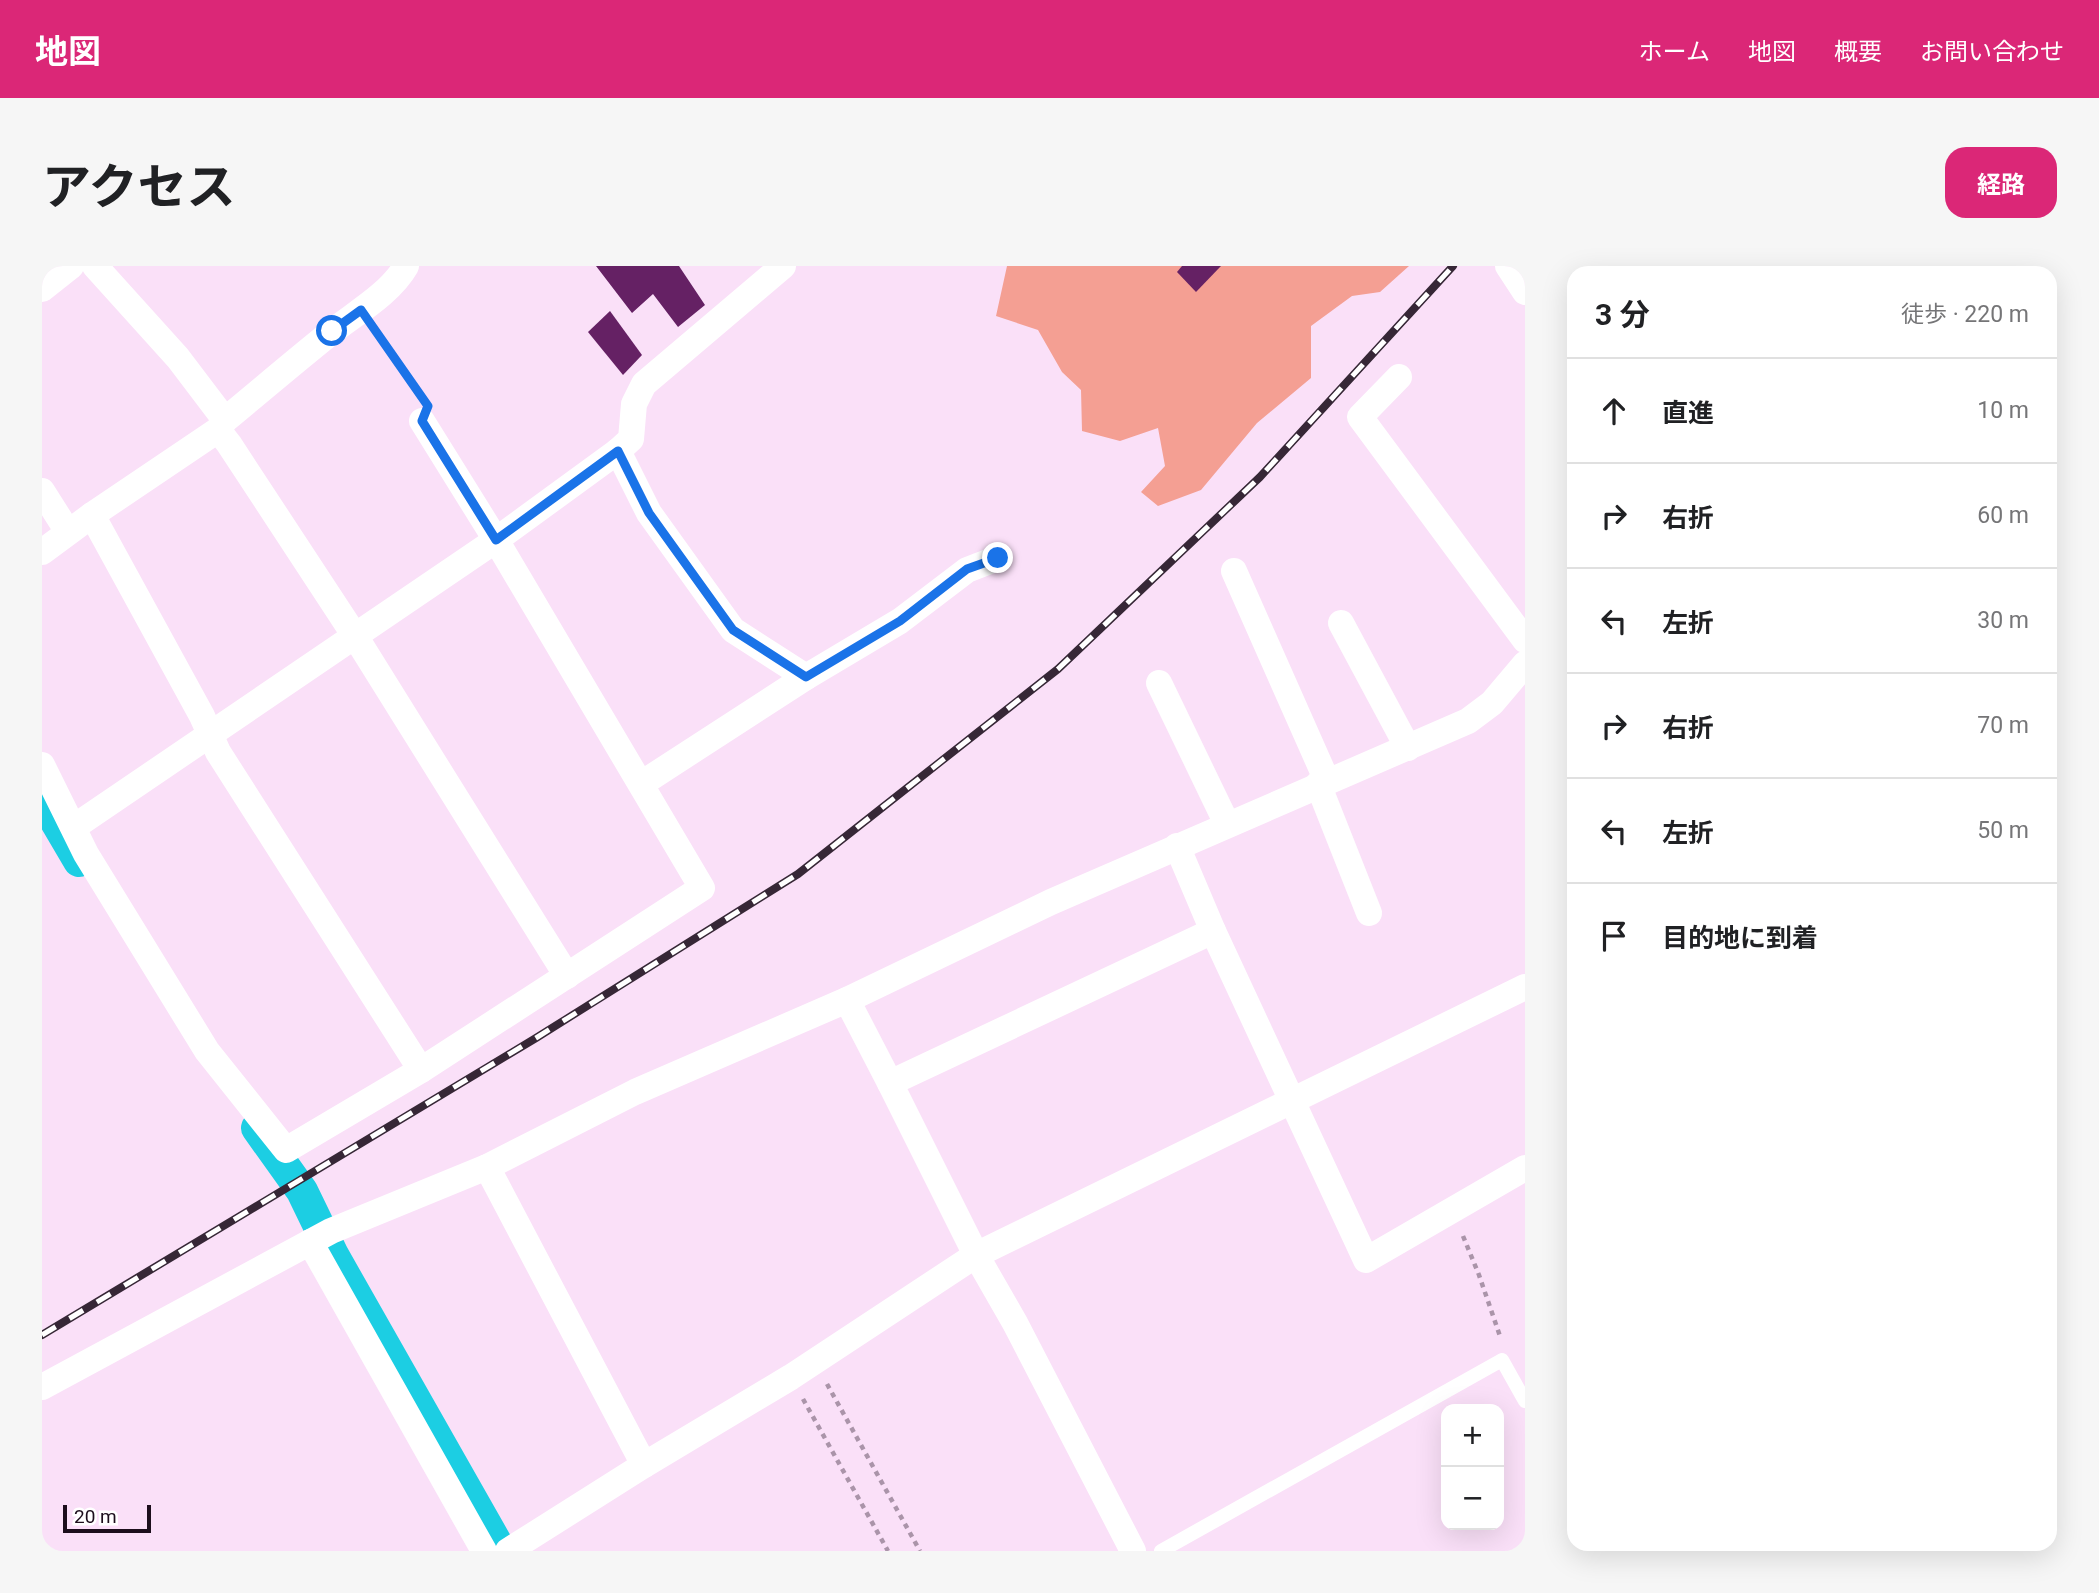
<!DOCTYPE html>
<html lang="ja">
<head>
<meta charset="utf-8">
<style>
  :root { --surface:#fff; --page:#f6f6f6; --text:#202124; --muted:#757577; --line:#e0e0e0; --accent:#db2777 }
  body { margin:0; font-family:Roboto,"Noto Sans JP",sans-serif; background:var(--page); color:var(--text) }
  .controls { position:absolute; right:21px; bottom:21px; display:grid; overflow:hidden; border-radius:14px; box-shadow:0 7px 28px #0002 }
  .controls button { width:63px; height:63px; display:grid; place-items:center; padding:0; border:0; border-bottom:2px solid var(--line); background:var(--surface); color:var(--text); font:35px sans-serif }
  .scale { position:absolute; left:21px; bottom:18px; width:88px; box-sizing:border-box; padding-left:7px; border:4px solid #1c0e1c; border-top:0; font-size:19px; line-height:24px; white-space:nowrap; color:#1c0e1c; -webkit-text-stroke:5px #fff; paint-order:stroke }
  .stop { position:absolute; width:21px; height:21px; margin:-16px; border:5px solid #1a73e8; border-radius:50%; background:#fff }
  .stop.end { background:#1a73e8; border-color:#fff; box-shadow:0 2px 7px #0008 }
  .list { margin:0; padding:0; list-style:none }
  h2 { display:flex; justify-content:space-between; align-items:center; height:91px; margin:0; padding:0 28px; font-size:30px }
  h2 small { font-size:23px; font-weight:400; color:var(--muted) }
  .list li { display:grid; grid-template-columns:46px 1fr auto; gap:21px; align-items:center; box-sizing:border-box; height:105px; padding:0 28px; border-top:2px solid var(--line) }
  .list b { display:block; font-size:26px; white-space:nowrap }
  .list em { font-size:23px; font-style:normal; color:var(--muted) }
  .icon { flex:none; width:38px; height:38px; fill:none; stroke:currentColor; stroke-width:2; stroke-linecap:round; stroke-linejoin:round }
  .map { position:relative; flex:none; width:1483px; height:1285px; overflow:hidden; border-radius:21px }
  header { display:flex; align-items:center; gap:42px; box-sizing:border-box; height:98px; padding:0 35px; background:var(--accent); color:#fff }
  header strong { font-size:33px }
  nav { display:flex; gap:38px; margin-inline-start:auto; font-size:24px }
  .intro { display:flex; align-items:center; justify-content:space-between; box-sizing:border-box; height:168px; padding:0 42px }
  h1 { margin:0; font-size:49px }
  .button { padding:18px 32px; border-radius:21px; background:var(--accent); color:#fff; font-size:24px; font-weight:700 }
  main { display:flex; gap:42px; padding:0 42px }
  aside { flex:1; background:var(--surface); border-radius:21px; box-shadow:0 7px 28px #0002 }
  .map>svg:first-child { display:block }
  .forest { fill:#f49f93 }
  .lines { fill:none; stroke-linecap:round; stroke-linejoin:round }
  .canal { stroke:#1ccee3; stroke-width:32 }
  .building { fill:#652164 }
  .path { stroke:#aa94a9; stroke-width:4.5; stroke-dasharray:5 5; stroke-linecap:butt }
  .lane { stroke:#fff; stroke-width:14 }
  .street { stroke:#fff; stroke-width:26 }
  .rail-casing { stroke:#362736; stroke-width:8 }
  .rail { stroke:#fff; stroke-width:5; stroke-dasharray:16; stroke-linecap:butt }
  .route { stroke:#1a73e8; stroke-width:9 }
</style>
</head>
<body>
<header>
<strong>地図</strong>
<nav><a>ホーム</a><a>地図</a><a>概要</a><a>お問い合わせ</a></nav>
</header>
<div class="intro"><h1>アクセス</h1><a class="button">経路</a></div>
<main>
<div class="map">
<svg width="1483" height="1285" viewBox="0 0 1483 1285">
  <rect width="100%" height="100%" fill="#fae0f8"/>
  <polygon class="forest" points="965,0 1367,0 1338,26 1310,30 1269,60 1269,112 1215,157 1159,224 1116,240 1099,226 1123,200 1116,162 1078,175 1040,165 1039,124 1020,106 996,64 954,50"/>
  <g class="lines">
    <g class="canal">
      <polyline points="0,532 37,595"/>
      <polyline points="215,862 260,925 291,989 459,1285"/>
    </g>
  </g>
  <g class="building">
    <polygon points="554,0 637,0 663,39 636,61 611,28 590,47"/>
    <polygon points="1140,0 1179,0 1154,26 1135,6"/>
    <polygon points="568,45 600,89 581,109 546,66"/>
  </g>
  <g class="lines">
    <g class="path">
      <polyline points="334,65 379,130"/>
      <polyline points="1421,970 1437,1009 1459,1073"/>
      <polyline points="785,1118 878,1285"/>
      <polyline points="761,1133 846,1285"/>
    </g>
    <polyline class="lane" points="1119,1285 1460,1094 1483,1135"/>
    <g class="street">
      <polyline points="53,0 136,92 183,154"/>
      <polyline points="1466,0 1483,26"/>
      <polyline points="0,23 29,0"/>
      <polyline points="1357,111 1318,151 1483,374"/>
      <polyline points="176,164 187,178 313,370 525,710"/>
      <polyline points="576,185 607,247 691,364 764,411"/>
      <polyline points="0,225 26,266"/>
      <polyline points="50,249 160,450 176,486 379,804"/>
      <path d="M0,286L50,249L176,164L183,154C217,126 252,96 287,68C312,48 348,28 364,0"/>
      <polyline points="1192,305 1285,515"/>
      <polyline points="1299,357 1366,482"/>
      <polyline points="1117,417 1185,558"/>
      <polyline points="0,499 44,588 165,785 244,884 379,804 660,622 454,274 380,155"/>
      <polyline points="599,518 764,411 858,355 925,304 956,292"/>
      <polyline points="1276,518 1327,647"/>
      <polyline points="32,561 454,274 576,185 589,173 592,138 602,118 741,0"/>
      <polyline points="1171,665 1324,994 1483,902"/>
      <polyline points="805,734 848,817"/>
      <polyline points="445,901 602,1199"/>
      <polyline points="268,976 442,1285"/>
      <polyline points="0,1121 289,965 445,901 593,826 805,734 1009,636 1426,455 1450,437 1483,398"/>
      <polyline points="466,1285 602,1199 749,1111 934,989 1483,721"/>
      <polyline points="1091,1285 973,1057 934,989 848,817 1171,665 1135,580"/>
    </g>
    <g class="rail-casing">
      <polyline id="rail" points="0,1069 494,772 756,608 1016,403 1218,211 1411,0"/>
    </g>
    <use href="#rail" class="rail"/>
  </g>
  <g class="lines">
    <polyline class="route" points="290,65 319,44 386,140 380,155 454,274 576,185 607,247 691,364 764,411 858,355 925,303 956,292"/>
  </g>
</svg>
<div class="controls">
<button>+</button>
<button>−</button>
</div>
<div class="scale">20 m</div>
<div class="stop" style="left:290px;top:65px"></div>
<div class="stop end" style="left:956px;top:292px"></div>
</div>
<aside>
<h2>3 分<small>徒歩 · 220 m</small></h2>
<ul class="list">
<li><svg class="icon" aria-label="ahead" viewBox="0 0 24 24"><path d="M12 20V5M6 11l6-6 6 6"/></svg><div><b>直進</b></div><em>10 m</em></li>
<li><svg class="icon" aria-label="right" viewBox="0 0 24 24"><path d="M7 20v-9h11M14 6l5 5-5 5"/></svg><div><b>右折</b></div><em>60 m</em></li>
<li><svg class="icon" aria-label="left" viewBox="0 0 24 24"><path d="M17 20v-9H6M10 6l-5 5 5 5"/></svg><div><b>左折</b></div><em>30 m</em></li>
<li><svg class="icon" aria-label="right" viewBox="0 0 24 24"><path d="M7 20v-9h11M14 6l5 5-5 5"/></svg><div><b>右折</b></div><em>70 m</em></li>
<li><svg class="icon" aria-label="left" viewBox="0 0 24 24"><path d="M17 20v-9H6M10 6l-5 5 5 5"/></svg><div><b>左折</b></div><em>50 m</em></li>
<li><svg class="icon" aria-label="arrive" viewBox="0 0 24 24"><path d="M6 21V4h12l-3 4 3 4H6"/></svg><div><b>目的地に到着</b></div></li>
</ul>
</aside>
</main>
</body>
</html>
